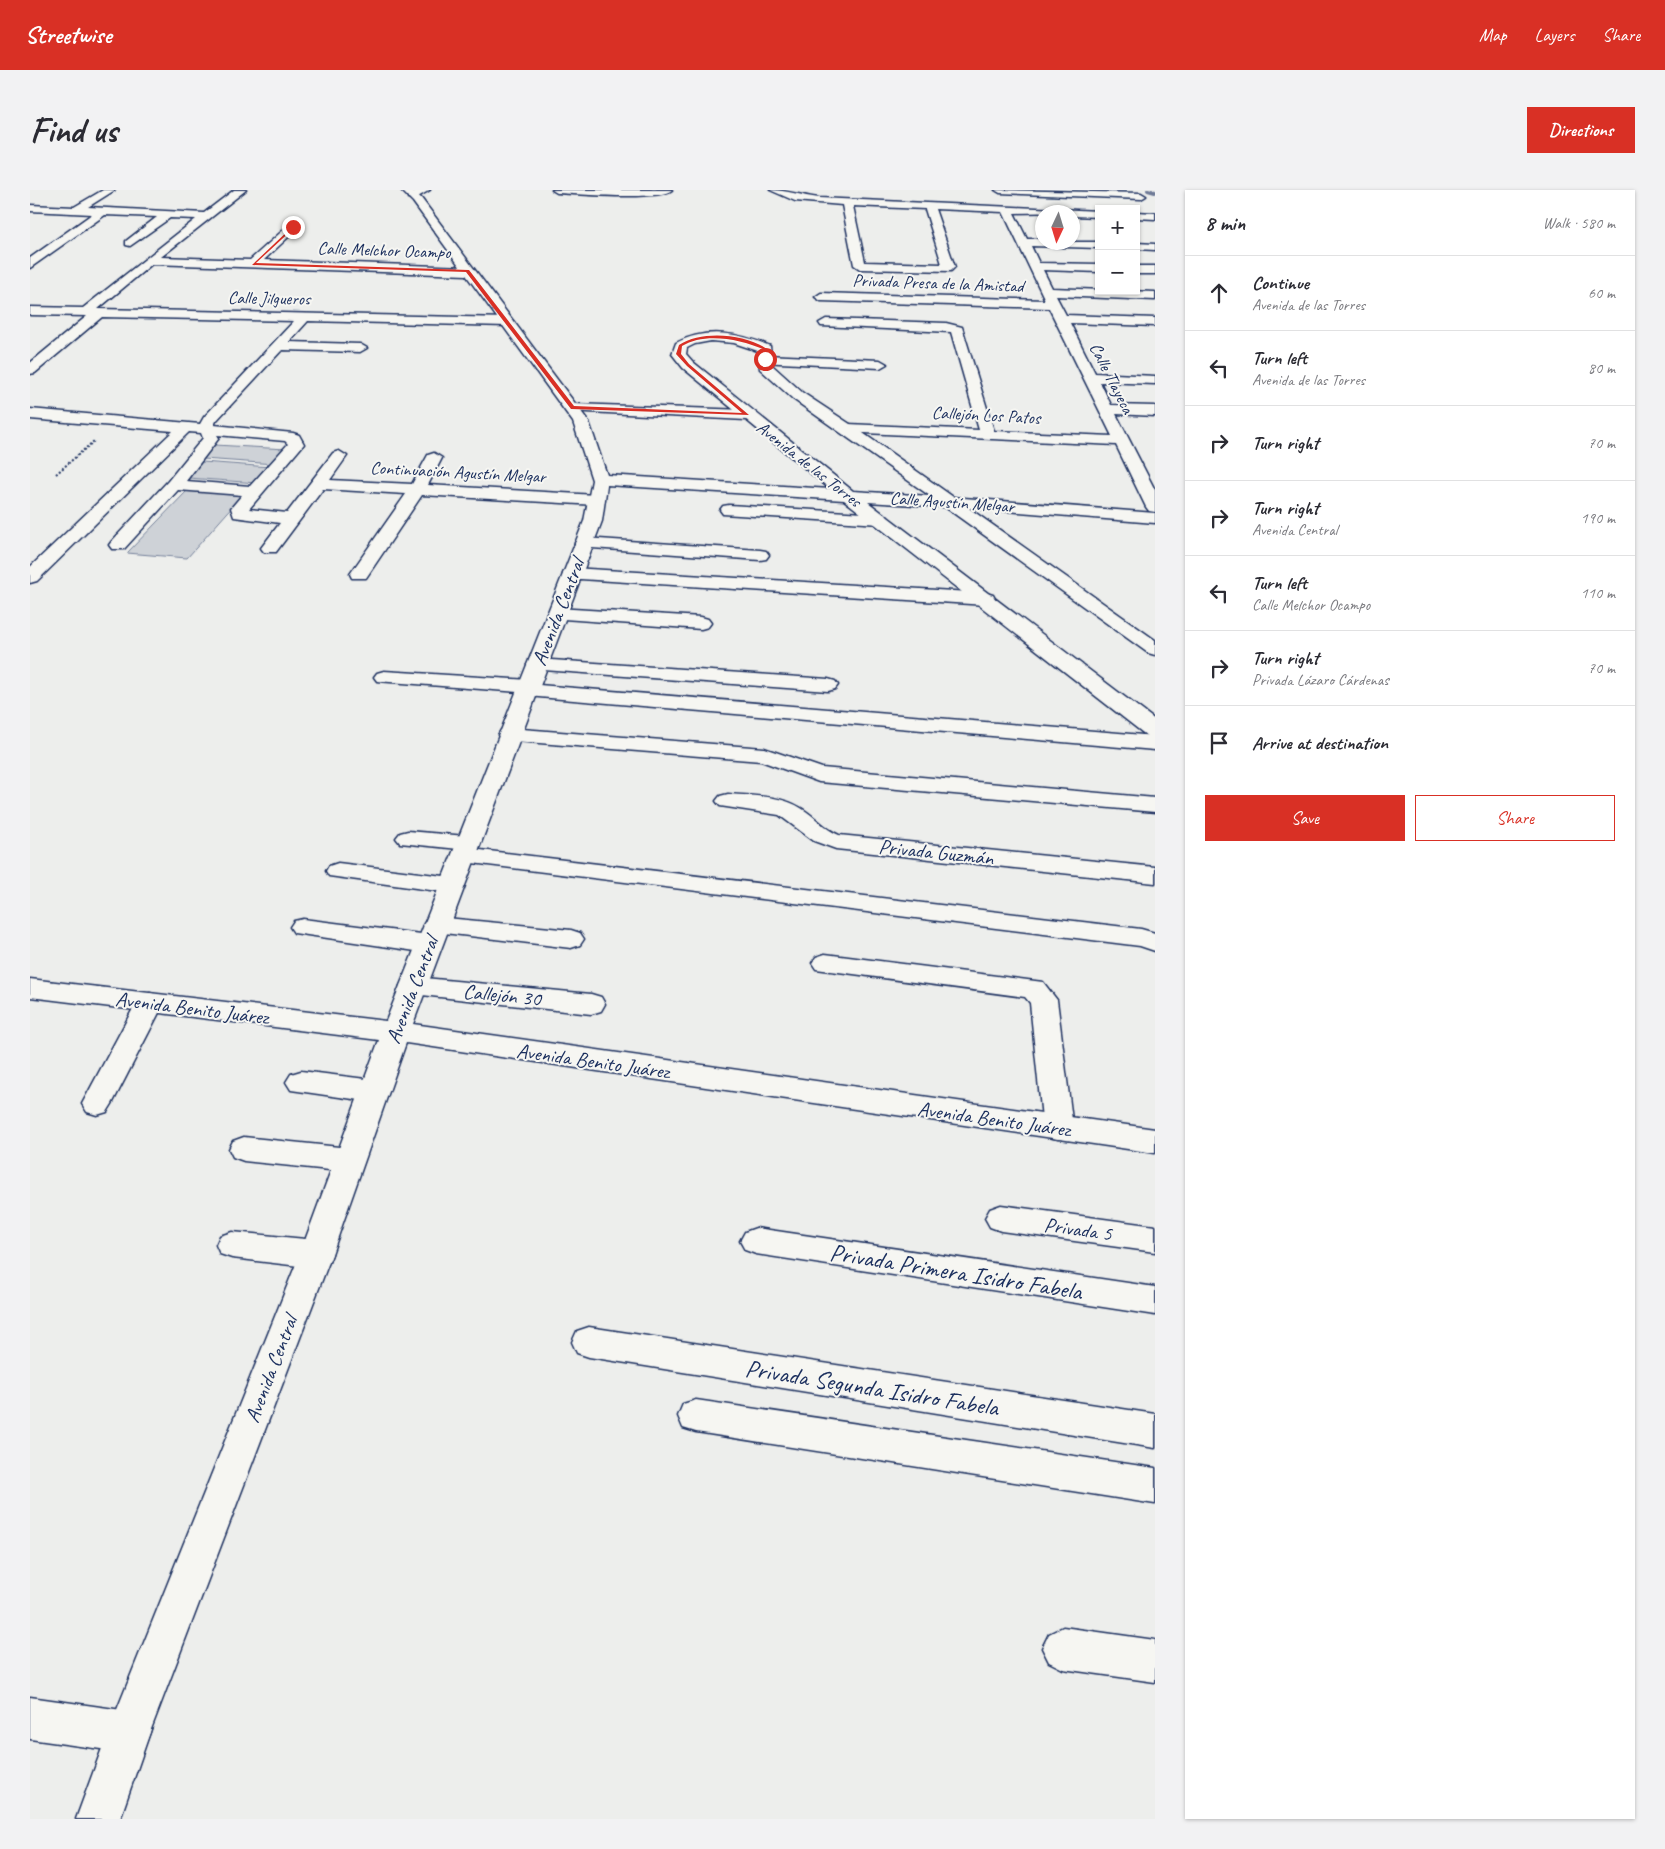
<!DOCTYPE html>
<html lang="en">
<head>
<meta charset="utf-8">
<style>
  :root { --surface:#fff; --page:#f2f2f3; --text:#2b2b33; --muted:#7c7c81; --line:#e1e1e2; --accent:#d93025 }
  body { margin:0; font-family:Caveat,sans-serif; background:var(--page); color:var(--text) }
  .controls { position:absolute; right:15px; top:15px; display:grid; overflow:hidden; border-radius:0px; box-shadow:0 1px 4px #0004 }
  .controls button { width:45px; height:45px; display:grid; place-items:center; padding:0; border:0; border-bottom:1px solid var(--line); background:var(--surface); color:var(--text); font:25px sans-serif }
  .compass { position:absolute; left:1005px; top:15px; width:45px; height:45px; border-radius:50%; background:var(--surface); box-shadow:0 1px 4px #0004; rotate:184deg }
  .stop { position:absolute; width:15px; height:15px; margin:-11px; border:4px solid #d93025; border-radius:50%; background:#fff }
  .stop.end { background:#d93025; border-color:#fff; box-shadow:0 1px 5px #0008 }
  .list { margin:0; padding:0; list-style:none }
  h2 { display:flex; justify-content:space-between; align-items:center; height:65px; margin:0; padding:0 20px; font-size:21px }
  h2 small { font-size:16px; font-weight:400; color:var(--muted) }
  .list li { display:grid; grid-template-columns:32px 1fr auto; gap:15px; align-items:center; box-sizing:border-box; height:75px; padding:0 20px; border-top:1px solid var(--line) }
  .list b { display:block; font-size:19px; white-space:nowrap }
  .list p { margin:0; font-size:16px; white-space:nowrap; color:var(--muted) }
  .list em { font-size:16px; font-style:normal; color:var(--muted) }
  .actions { display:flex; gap:10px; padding:15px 20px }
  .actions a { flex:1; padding:11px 0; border:1px solid var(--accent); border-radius:0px; text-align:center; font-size:18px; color:var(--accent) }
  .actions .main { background:var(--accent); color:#fff }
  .icon { flex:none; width:28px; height:28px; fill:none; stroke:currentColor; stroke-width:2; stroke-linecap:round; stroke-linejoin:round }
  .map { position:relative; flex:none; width:1125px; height:1629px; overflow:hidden; border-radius:0px }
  header { display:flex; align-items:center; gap:30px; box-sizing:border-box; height:70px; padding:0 25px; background:var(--accent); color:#fff }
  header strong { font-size:24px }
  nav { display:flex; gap:28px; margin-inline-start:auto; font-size:18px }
  .intro { display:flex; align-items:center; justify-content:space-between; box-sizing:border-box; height:120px; padding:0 30px }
  h1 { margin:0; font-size:35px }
  .button { padding:12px 22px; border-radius:0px; background:var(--accent); color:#fff; font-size:18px; font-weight:700 }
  main { display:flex; gap:30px; padding:0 30px }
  aside { flex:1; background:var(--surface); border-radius:0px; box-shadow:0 1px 4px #0004 }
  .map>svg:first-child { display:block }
  .green { fill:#ced2d7; stroke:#74809a }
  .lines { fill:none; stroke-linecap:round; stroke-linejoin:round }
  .stream { stroke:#6e7a96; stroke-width:4 }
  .minor-casing { stroke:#1b2f5e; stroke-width:3 }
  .major-casing { stroke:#1b2f5e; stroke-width:3 }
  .path { stroke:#1b2f5e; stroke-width:2; stroke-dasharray:2 2; stroke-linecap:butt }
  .minor { fill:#f6f6f2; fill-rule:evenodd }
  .major { fill:#f6f6f2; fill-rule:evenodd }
  .route { fill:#d93025 }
  .labels { text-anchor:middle; stroke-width:4; stroke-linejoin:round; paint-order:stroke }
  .far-street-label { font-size:18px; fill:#1b2f5e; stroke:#f6f6f2 }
  .street-label { font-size:21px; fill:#1b2f5e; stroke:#f6f6f2 }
  .near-street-label { font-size:25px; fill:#1b2f5e; stroke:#f6f6f2 }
</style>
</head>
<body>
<header>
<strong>Streetwise</strong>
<nav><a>Map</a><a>Layers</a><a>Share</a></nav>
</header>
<div class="intro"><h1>Find us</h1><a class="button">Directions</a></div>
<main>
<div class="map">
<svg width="1125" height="1629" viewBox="0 0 1125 1629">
  <rect width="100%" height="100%" fill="#edeeec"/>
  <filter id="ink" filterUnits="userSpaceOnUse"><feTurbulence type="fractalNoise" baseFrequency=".02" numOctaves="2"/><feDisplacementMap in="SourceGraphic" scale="10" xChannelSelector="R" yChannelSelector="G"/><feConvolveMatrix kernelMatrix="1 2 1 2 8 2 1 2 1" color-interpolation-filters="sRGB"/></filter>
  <g filter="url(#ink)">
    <g class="green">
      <polygon points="185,255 256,259 245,274 173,269"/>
      <polygon points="172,272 240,277 227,293 158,288"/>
      <polygon points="157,301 213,305 157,368 97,363"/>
    </g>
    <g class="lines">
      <polyline class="stream" points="1118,0 1125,2"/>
      <g class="minor-casing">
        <g id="minor">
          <path d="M73,0H85L58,17L174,23L204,0H216L131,67L220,70L259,35L263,34L269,37L267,39L234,70L437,77L443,81L437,85L122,74L68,119L477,128L484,132L477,136L278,131L259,152L330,154L337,158L330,162L252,160L186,231L184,235L263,243L269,245L274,254L219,319L257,323L303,263L309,261L317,266L300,290L382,294L398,265L404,263L412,268L398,295L566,305L572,306L574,310L572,314L566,315L392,305L336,388H322L320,384L376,304L293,299L246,362H234L231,358L250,333L204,327L201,318L212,305L148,300L94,359H82L79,355L82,351L138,291L173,248L171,243L159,242L7,391L0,393V377L143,241L0,229V219L170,234L174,227L264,131L72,127L5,183L0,184V173L57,126L0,125V117L53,118L166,29L140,28L100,56L96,55V51L127,27L75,25L0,78V68L62,24L0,21V15L44,17ZM187,245L255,251L258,254L220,296L156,291L189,248Z"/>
          <polygon points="387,0 400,0 386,8 378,8 378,4"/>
          <path d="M522,0H642C630,11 547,4 527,3Z"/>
          <path d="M740,0C757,0 772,6 789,8L1069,21V27L1042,26V22L984,23L997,49H1012V52H1069V58L1001,56L1009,73L1069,74V82L1013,80L1022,98L1125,102V110L1026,106L1036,125L1125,128V136L1040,133L1065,183L1125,186V194L1070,192L1081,215L1125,216V226L1086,224L1125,300V322L1119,321L1116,317L1086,255L813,242L810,239L813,236L818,234L949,240L921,142L791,136L789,133L796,129L916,133L932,137L964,241L1082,246L1019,118L791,111L785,107L791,103L1015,110L973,22L905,19L925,77L921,81L830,79L824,75L812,15L765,11ZM823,16L895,19L912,74L835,72Z"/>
          <polygon points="965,0 1111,3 1116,6 1111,9 970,3"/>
          <polygon points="1106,22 1125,23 1125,29 1106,28"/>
          <polygon points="1106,53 1125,54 1125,60 1106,59"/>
          <rect x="1106" y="76" width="19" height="8"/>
          <polygon points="735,165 850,170 857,174 850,178 730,172 728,169 730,166"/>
          <polygon points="543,214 716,220 724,225 716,230 538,221 536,218 538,215"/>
          <polygon points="921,307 1125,323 1125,333 915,316 913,312 915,308"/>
          <polygon points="699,315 850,324 856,325 859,329 856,333 850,334 693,324 690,320 693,316"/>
          <polygon points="554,348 730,360 736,361 739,365 736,369 730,370 548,357 545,353 548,349"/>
          <polygon points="542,378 956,403 963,405 965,409 963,413 956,415 535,388 533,384 535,380"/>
          <polygon points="527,418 671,427 678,429 681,433 678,437 671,439 520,428 517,424 520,420"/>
          <polygon points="507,469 798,489 805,491 808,495 805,499 798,501 500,479 497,475 500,471"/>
          <polygon points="354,481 499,490 506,492 509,495 1125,546 1125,560 497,506 488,502 347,491 344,487 347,483"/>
          <polygon points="479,538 734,558 792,578 1125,608 1125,622 789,592 731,571 471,550 468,545 471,540"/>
          <path d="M698,604C722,606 750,605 771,618C785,626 794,639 809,645L1125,677V693L806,659L784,651L749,625L690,616L686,611L690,606Z"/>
          <polygon points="378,641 448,647 451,652 448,657 442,659 1111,739 1125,743 1125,761 1110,756 434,672 425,670 422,665 425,660 429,659 370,653 366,648 370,643"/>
          <polygon points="308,673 422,687 431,689 434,695 431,701 422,703 299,686 296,681 299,676"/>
          <polygon points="406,727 541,740 550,743 554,749 550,755 541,758 397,741 393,735 397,729"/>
          <polygon points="273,729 399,745 408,748 412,754 408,760 399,763 264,743 260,737 264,731"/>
          <polygon points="795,764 1013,792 1027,810 1043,938 1039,946 1028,949 1017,946 1013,938 1000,813 995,807 786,779 782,773 786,767"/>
          <polygon points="384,787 561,804 571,807 575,814 571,821 561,824 374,803 370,796 374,789"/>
          <polygon points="120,803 130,806 134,813 82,914 77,922 67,925 57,922 52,914 106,813 110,806"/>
          <polygon points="271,881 344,890 354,893 359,901 354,909 344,912 261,900 256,892 261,884"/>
          <polygon points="214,947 319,958 330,962 334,970 330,978 319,982 214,971 203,967 199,959 203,951"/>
          <polygon points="971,1015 1125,1036 1125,1062 971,1041 960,1037 955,1028 960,1019"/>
          <polygon points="726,1038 1125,1097 1125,1125 726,1064 715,1060 710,1051 715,1042"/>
          <polygon points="202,1042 286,1050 298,1054 302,1064 298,1074 286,1078 202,1068 190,1064 186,1055 190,1046"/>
          <polygon points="559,1137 1125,1224 1125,1258 559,1167 547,1163 542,1152 547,1141"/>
          <polygon points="666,1210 1125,1278 1125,1314 666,1242 653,1238 648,1226 653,1214"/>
          <polygon points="1033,1437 1125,1450 1125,1492 1033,1479 1019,1472 1012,1458 1019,1444"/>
          <polygon points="0,1507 99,1521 114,1527 120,1542 114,1557 99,1563 0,1549"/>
        </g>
      </g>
      <g class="major-casing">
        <path id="major" d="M371,0H382L391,8L559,232L577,285L800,299L653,178L642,164L646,153C677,137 709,143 740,156L742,175L773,203L823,236L1125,450V465L1118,463L915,317L838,312L1125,530V548L1117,546L814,310L577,295L572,331L383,834L1125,939V963L376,853L302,1064L120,1542L90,1629H46L78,1542L270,1064L349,850L0,807V789L356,831L554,331L562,290L543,232L383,12ZM681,151L704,153L728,161L730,179L763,209L900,306L823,301L663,172L656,164L657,158L665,154Z"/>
      </g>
      <polyline class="path" points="26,284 64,251"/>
      <use href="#minor" class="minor"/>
      <use href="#major" class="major"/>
    </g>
  </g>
  <path class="route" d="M263,36L264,38L226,73L439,80L544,216L712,223L657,176L646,164L649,155C672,140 715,144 737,159L736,169H733V159C710,149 674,142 652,156L651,164L659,174L719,225L541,219L436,82L222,75Z"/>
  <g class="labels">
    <g class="far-street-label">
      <text transform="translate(354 60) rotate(2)" y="6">Calle Melchor Ocampo</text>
      <text transform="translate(908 93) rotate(2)" y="6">Privada Presa de la Amistad</text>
      <text transform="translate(239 108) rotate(1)" y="6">Calle Jilgueros</text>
      <text transform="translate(1082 188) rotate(63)" y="6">Calle Tlayeca</text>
      <text transform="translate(956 225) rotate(3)" y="6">Callejón Los Patos</text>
      <text transform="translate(779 274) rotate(38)" y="6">Avenida de las Torres</text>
      <text transform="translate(428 282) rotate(3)" y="6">Continuación Agustín Melgar</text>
      <text transform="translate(922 312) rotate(4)" y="6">Calle Agustín Melgar</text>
    </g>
    <g class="street-label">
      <text transform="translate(528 422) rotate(-69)" y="7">Avenida Central</text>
      <text transform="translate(906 662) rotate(6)" y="7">Privada Guzmán</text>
      <text transform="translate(382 800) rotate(-69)" y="7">Avenida Central</text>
      <text transform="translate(472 805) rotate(6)" y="7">Callejón 30</text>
      <text transform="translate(162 818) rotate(7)" y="7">Avenida Benito Juárez</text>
      <text transform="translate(563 871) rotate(8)" y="7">Avenida Benito Juárez</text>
      <text transform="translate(964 929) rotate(8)" y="7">Avenida Benito Juárez</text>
      <text transform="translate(1048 1039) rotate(8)" y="7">Privada 5</text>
      <text transform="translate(241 1179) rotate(-69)" y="7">Avenida Central</text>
    </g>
    <g class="near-street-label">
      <text transform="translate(926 1081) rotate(9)" y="9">Privada Primera Isidro Fabela</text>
      <text transform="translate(842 1197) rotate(9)" y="9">Privada Segunda Isidro Fabela</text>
    </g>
  </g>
</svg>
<div class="controls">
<button>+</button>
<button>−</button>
</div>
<svg class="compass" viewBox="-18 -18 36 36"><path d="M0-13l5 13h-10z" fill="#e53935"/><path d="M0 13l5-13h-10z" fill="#7c7c81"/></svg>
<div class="stop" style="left:735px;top:169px"></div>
<div class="stop end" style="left:263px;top:37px"></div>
</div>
<aside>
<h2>8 min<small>Walk · 580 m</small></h2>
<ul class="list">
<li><svg class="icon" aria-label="ahead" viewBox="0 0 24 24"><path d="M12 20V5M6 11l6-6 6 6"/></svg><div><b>Continue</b><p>Avenida de las Torres</p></div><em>60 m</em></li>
<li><svg class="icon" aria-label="left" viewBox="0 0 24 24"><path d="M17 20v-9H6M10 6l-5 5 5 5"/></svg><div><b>Turn left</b><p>Avenida de las Torres</p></div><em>80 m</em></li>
<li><svg class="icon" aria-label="right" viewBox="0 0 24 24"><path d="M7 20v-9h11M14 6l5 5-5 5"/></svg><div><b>Turn right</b></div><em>70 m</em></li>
<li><svg class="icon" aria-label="right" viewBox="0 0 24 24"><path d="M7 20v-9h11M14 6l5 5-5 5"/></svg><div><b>Turn right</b><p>Avenida Central</p></div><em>190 m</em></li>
<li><svg class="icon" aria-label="left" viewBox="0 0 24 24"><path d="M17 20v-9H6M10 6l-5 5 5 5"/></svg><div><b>Turn left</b><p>Calle Melchor Ocampo</p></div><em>110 m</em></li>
<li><svg class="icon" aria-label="right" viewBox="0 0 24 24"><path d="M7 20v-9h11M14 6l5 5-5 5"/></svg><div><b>Turn right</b><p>Privada Lázaro Cárdenas</p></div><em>70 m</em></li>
<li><svg class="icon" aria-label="arrive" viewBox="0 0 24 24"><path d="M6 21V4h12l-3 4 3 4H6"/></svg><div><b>Arrive at destination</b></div></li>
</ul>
<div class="actions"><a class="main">Save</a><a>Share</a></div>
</aside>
</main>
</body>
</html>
